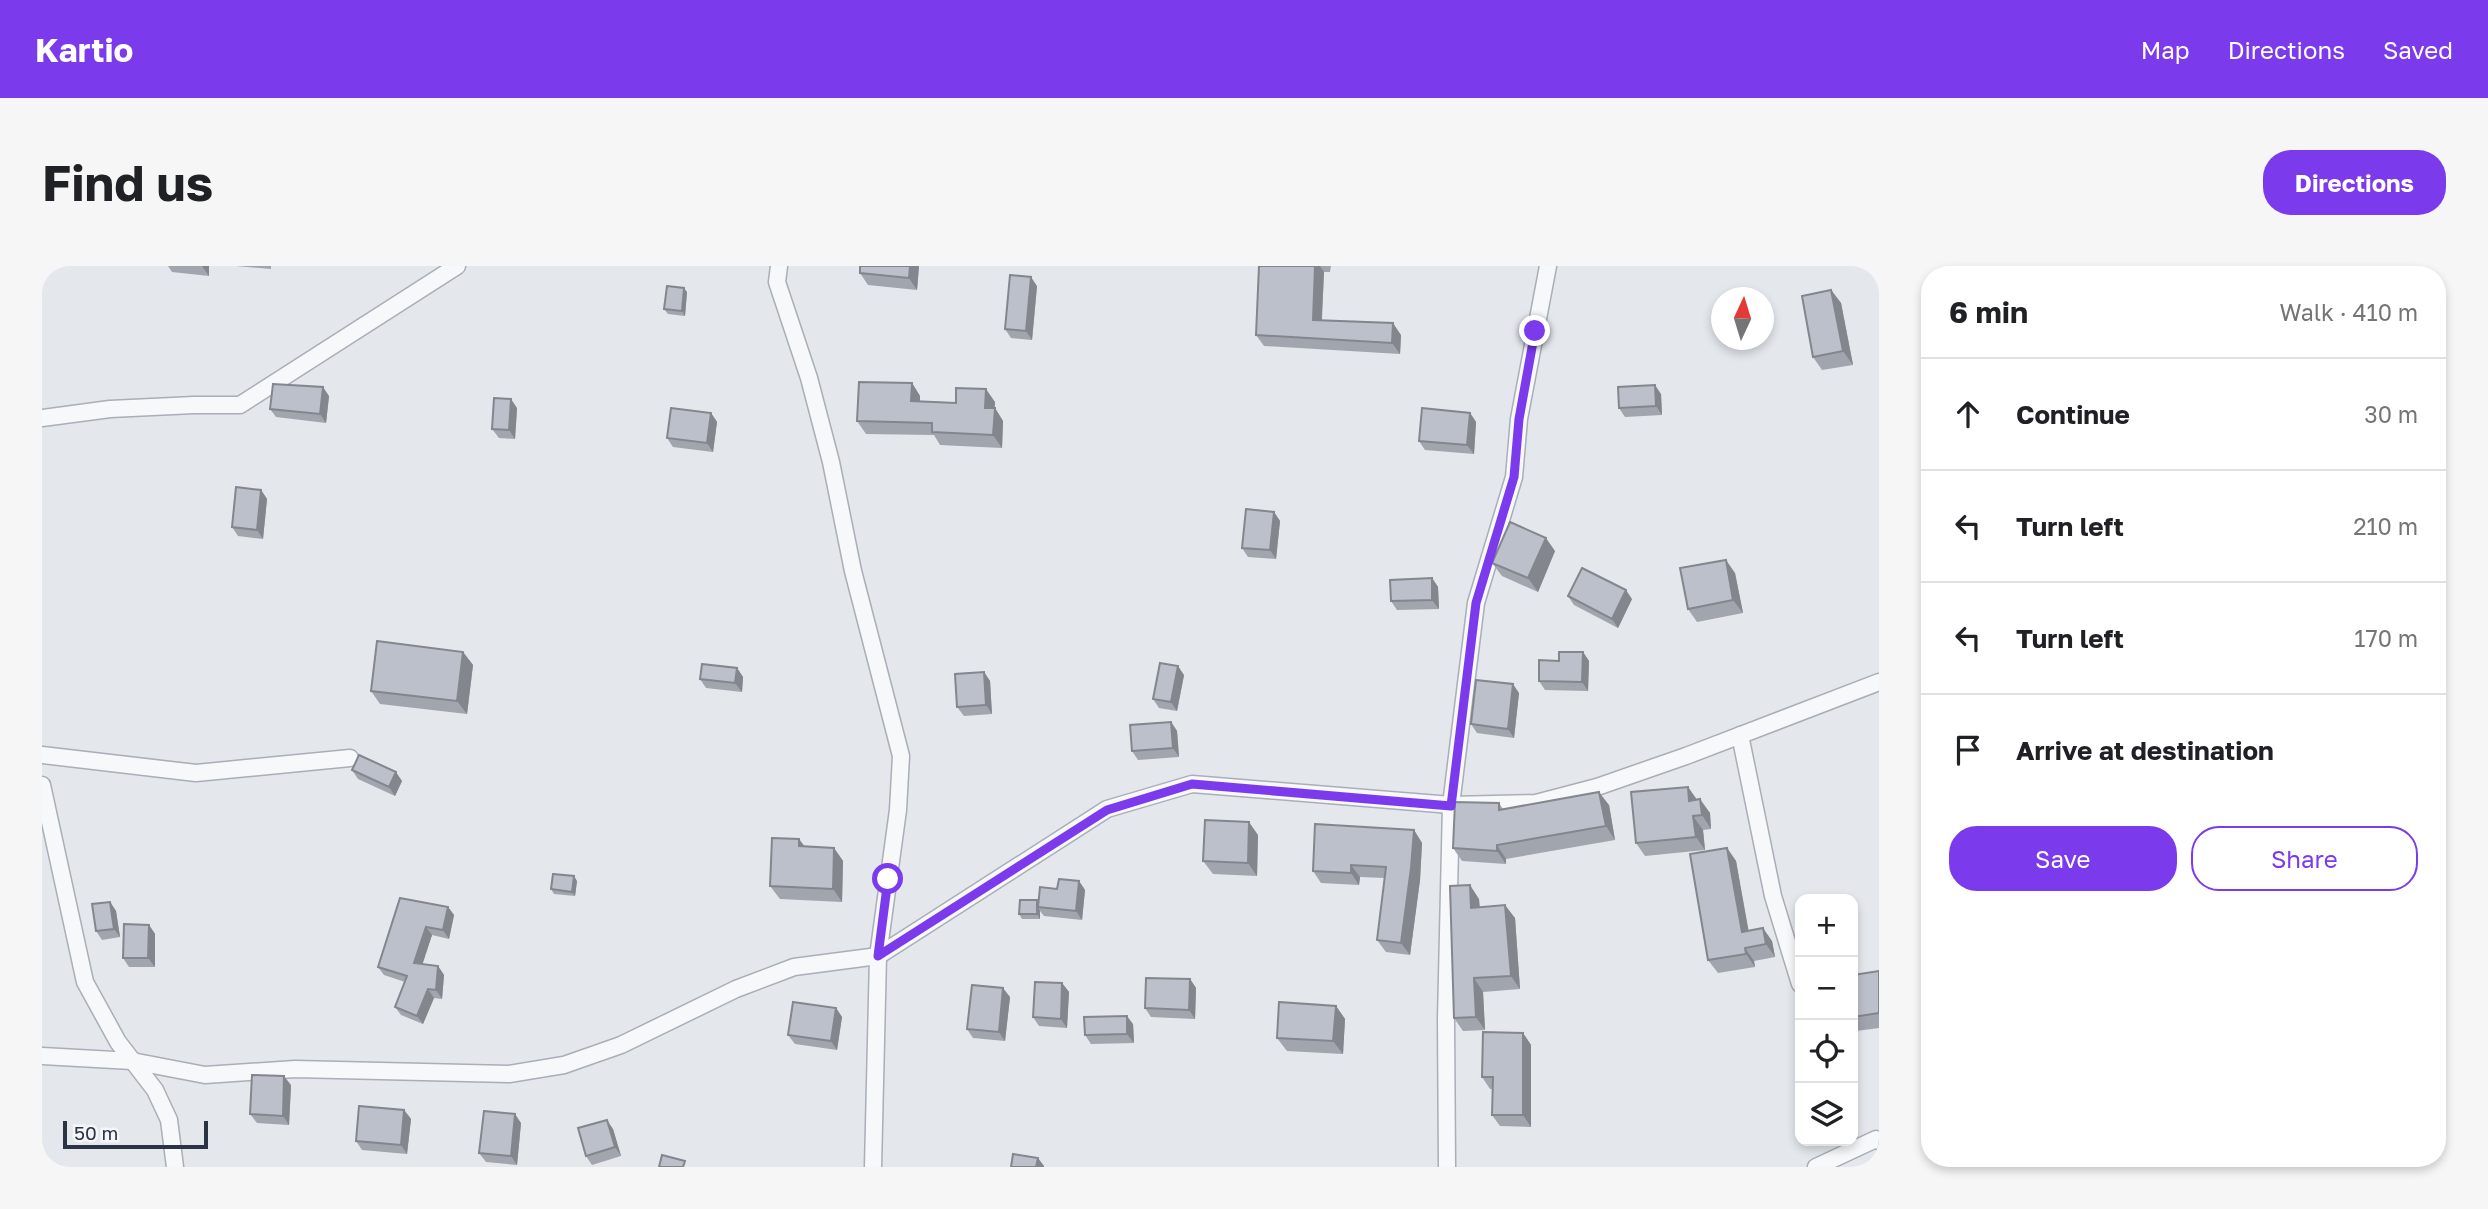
<!DOCTYPE html>
<html lang="en">
<head>
<meta charset="utf-8">
<style>
  :root { --surface:#fff; --page:#f6f6f6; --text:#202124; --muted:#757577; --line:#e0e0e0; --accent:#7c3aed }
  body { margin:0; font-family:"Golos Text",sans-serif; background:var(--page); color:var(--text) }
  .controls { position:absolute; right:21px; bottom:21px; display:grid; overflow:hidden; border-radius:14px; box-shadow:0 4px 10px #0003 }
  .controls button { width:63px; height:63px; display:grid; place-items:center; padding:0; border:0; border-bottom:2px solid var(--line); background:var(--surface); color:var(--text); font:35px sans-serif }
  .compass { position:absolute; left:1669px; top:21px; width:63px; height:63px; border-radius:50%; background:var(--surface); box-shadow:0 4px 10px #0003; rotate:4deg }
  .scale { position:absolute; left:21px; bottom:18px; width:145px; box-sizing:border-box; padding-left:7px; border:4px solid #2b3445; border-top:0; font-size:19px; line-height:24px; white-space:nowrap; color:#2b3445; -webkit-text-stroke:5px #f4f6f9; paint-order:stroke }
  .stop { position:absolute; width:21px; height:21px; margin:-16px; border:5px solid #7c3aed; border-radius:50%; background:#fff }
  .stop.end { background:#7c3aed; border-color:#fff; box-shadow:0 2px 7px #0008 }
  .list { margin:0; padding:0; list-style:none }
  h2 { display:flex; justify-content:space-between; align-items:center; height:91px; margin:0; padding:0 28px; font-size:30px }
  h2 small { font-size:23px; font-weight:400; color:var(--muted) }
  .list li { display:grid; grid-template-columns:46px 1fr auto; gap:21px; align-items:center; box-sizing:border-box; height:112px; padding:0 28px; border-top:2px solid var(--line) }
  .list b { display:block; font-size:26px; white-space:nowrap }
  .list em { font-size:23px; font-style:normal; color:var(--muted) }
  .actions { display:flex; gap:14px; padding:21px 28px }
  .actions a { flex:1; padding:16px 0; border:2px solid var(--accent); border-radius:28px; text-align:center; font-size:24px; color:var(--accent) }
  .actions .main { background:var(--accent); color:#fff }
  .icon { flex:none; width:38px; height:38px; fill:none; stroke:currentColor; stroke-width:2; stroke-linecap:round; stroke-linejoin:round }
  .map { position:relative; flex:none; width:1837px; height:901px; overflow:hidden; border-radius:28px }
  header { display:flex; align-items:center; gap:42px; box-sizing:border-box; height:98px; padding:0 35px; background:var(--accent); color:#fff }
  header strong { font-size:33px }
  nav { display:flex; gap:38px; margin-inline-start:auto; font-size:24px }
  .intro { display:flex; align-items:center; justify-content:space-between; box-sizing:border-box; height:168px; padding:0 42px }
  h1 { margin:0; font-size:49px }
  .button { padding:18px 32px; border-radius:28px; background:var(--accent); color:#fff; font-size:24px; font-weight:700 }
  main { display:flex; gap:42px; padding:0 42px }
  aside { flex:1; background:var(--surface); border-radius:28px; box-shadow:0 4px 10px #0003 }
  .map>svg:first-child { display:block }
  .lines { fill:none; stroke-linecap:round; stroke-linejoin:round }
  .minor-casing { stroke:#a9aeb7; stroke-width:19 }
  .minor { stroke:#f7f8fa; stroke-width:16 }
  .wall { fill:#a1a5ae }
  .shaded-wall { fill:#83868d }
  .building { fill:#bbc0ca; stroke:#83868d; stroke-width:2 }
  .route { stroke:#7c3aed; stroke-width:9 }
</style>
</head>
<body>
<header>
<strong>Kartio</strong>
<nav><a>Map</a><a>Directions</a><a>Saved</a></nav>
</header>
<div class="intro"><h1>Find us</h1><a class="button">Directions</a></div>
<main>
<div class="map">
<svg width="1837" height="901" viewBox="0 0 1837 901">
  <rect width="100%" height="100%" fill="#e4e7ec"/>
  <g class="lines">
    <g class="minor-casing">
      <g id="minor">
        <polyline points="737,0 735,16 767,112 789,196 811,305 859,490 856,544 836,690 831,901"/>
        <polyline points="0,152 68,143 152,139 198,139 415,0"/>
        <polyline points="1698,469 1731,630 1758,718"/>
        <polyline points="0,489 154,507 308,492"/>
        <polyline points="0,519 43,716 76,776 113,824 127,854 133,901"/>
        <polyline points="0,790 90,795 163,809 253,803 467,808 522,799 579,779 694,723 752,701 836,690 1065,543 1150,518 1409,539 1494,537 1555,521 1644,490 1837,416"/>
        <polyline points="1405,901 1404,753 1409,539 1434,337 1472,211 1477,153 1506,0"/>
        <polyline points="1774,901 1834,873 1837,875"/>
      </g>
    </g>
    <use href="#minor" class="minor"/>
  </g>
  <g class="wall">
    <polygon points="126,0 167,0 167,10 130,6"/>
    <polygon points="194,0 229,0 229,3"/>
    <polygon points="877,0 875,24 826,19 818,7"/>
    <polygon points="1217,0 1289,0 1288,6 1282,6 1280,54 1359,69 1358,88 1222,80 1214,69"/>
    <polygon points="995,20 990,74 969,72 963,63"/>
    <polygon points="1789,24 1799,37 1811,99 1780,104 1771,91"/>
    <polygon points="645,26 643,50 626,48 622,43"/>
    <polygon points="870,117 878,130 878,135 914,137 953,136 953,142 961,155 960,182 898,179 892,169 824,168 815,155"/>
    <polygon points="1619,128 1620,149 1583,151 1577,142"/>
    <polygon points="287,130 284,157 234,151 228,143"/>
    <polygon points="475,142 473,173 457,172 450,163"/>
    <polygon points="669,147 675,156 671,186 631,181 625,172"/>
    <polygon points="1428,147 1434,156 1432,188 1383,184 1377,175"/>
    <polygon points="219,224 225,233 221,273 196,270 190,261"/>
    <polygon points="1232,246 1238,255 1234,293 1206,291 1200,282"/>
    <polygon points="1513,285 1496,326 1460,310 1450,297"/>
    <polygon points="1693,307 1701,347 1655,356 1646,343"/>
    <polygon points="1390,312 1396,321 1397,343 1355,344 1349,335"/>
    <polygon points="1526,330 1590,333 1576,362 1532,339"/>
    <polygon points="421,386 431,399 425,448 338,438 329,425"/>
    <polygon points="1541,386 1547,395 1546,425 1503,424 1497,415 1517,395"/>
    <polygon points="695,402 701,411 700,426 664,422 658,413"/>
    <polygon points="942,406 948,415 950,448 922,450 915,441"/>
    <polygon points="1142,409 1135,445 1117,442 1111,433"/>
    <polygon points="1477,427 1472,472 1435,467 1429,458"/>
    <polygon points="1129,456 1135,465 1137,491 1096,494 1090,485"/>
    <polygon points="310,504 360,515 353,530 316,513"/>
    <polygon points="1646,521 1655,534 1668,547 1669,563 1661,564 1663,584 1603,590 1594,577"/>
    <polygon points="1457,537 1461,543 1567,539 1573,574 1464,593 1464,598 1420,595 1411,582"/>
    <polygon points="1372,564 1380,577 1378,614 1368,689 1344,686 1335,674 1343,612 1318,611 1317,619 1279,617 1271,605"/>
    <polygon points="1216,569 1215,610 1171,608 1161,595"/>
    <polygon points="763,581 792,582 801,595 800,636 738,633 728,620"/>
    <polygon points="1685,582 1694,595 1706,664 1730,675 1733,691 1712,695 1713,701 1676,707 1666,694"/>
    <polygon points="535,615 533,630 512,628 509,623"/>
    <polygon points="1037,615 1043,624 1040,654 1002,650 998,645 998,653 980,653 977,648 1015,623"/>
    <polygon points="1437,633 1438,641 1473,652 1478,723 1441,726 1443,764 1421,765 1412,752"/>
    <polygon points="68,636 74,645 78,671 60,674 54,665"/>
    <polygon points="406,641 412,649 407,673 390,669 380,698 396,700 402,709 400,733 392,732 381,758 359,749 353,741 363,716 342,709 336,701"/>
    <polygon points="107,659 113,668 113,701 87,701 81,692"/>
    <polygon points="1837,705 1837,762 1814,765 1811,760 1811,709"/>
    <polygon points="1148,713 1154,722 1153,753 1109,751 1103,742"/>
    <polygon points="1020,717 1027,726 1025,762 997,760 991,751"/>
    <polygon points="968,731 963,775 931,772 925,763"/>
    <polygon points="1294,740 1303,753 1301,788 1245,785 1235,772"/>
    <polygon points="794,742 800,751 795,784 753,778 746,769"/>
    <polygon points="1091,758 1092,777 1049,778 1043,769"/>
    <polygon points="1481,767 1489,779 1489,861 1458,860 1450,849 1451,823 1448,823 1440,811"/>
    <polygon points="249,819 247,859 215,857 208,848"/>
    <polygon points="362,844 369,853 365,888 320,884 314,875"/>
    <polygon points="479,857 475,899 444,896 437,887"/>
    <polygon points="571,863 579,890 550,899 544,890"/>
  </g>
  <g class="shaded-wall">
    <polygon points="160,0 167,0 167,10"/>
    <polygon points="868,0 877,0 875,24 867,12"/>
    <polygon points="1273,0 1278,0 1282,6 1279,65 1271,54"/>
    <polygon points="989,11 995,20 990,74 984,65"/>
    <polygon points="642,22 645,26 643,50 640,45"/>
    <polygon points="1789,24 1799,37 1811,99 1801,85"/>
    <polygon points="1351,57 1359,69 1358,88 1350,77"/>
    <polygon points="870,117 878,130 878,147 869,135"/>
    <polygon points="1613,119 1619,128 1620,149 1614,140"/>
    <polygon points="281,121 287,130 284,157 278,148"/>
    <polygon points="944,123 953,136 952,154 943,142"/>
    <polygon points="469,133 475,142 473,173 467,164"/>
    <polygon points="953,142 961,155 960,182 951,169"/>
    <polygon points="669,147 675,156 671,186 665,177"/>
    <polygon points="1428,147 1434,156 1432,188 1425,179"/>
    <polygon points="219,224 225,233 221,273 215,264"/>
    <polygon points="1232,246 1238,255 1234,293 1228,284"/>
    <polygon points="1504,272 1513,285 1496,326 1486,312"/>
    <polygon points="1684,294 1693,307 1701,347 1691,334"/>
    <polygon points="1390,312 1396,321 1397,343 1390,334"/>
    <polygon points="1584,324 1590,333 1576,362 1570,353"/>
    <polygon points="421,386 431,399 425,448 415,435"/>
    <polygon points="1541,386 1547,395 1546,425 1540,416"/>
    <polygon points="1136,400 1142,409 1135,445 1129,436"/>
    <polygon points="695,402 701,411 700,426 693,417"/>
    <polygon points="942,406 948,415 950,448 944,439"/>
    <polygon points="1471,418 1477,427 1472,472 1466,463"/>
    <polygon points="1129,456 1135,465 1137,491 1131,482"/>
    <polygon points="354,506 360,515 353,530 347,521"/>
    <polygon points="1646,521 1655,534 1647,535"/>
    <polygon points="1557,526 1567,539 1573,574 1564,560"/>
    <polygon points="1658,533 1668,547 1669,563 1660,549"/>
    <polygon points="1651,550 1661,564 1663,584 1654,571"/>
    <polygon points="1207,556 1216,569 1215,610 1206,597"/>
    <polygon points="1372,564 1380,577 1378,614 1368,689 1359,677"/>
    <polygon points="757,573 767,586 757,580"/>
    <polygon points="1455,579 1464,593 1464,598 1455,585"/>
    <polygon points="792,582 801,595 800,636 791,623"/>
    <polygon points="1685,582 1694,595 1709,678 1700,666"/>
    <polygon points="1309,599 1318,611 1317,619 1309,607"/>
    <polygon points="532,610 535,615 533,630 530,626"/>
    <polygon points="1037,615 1043,624 1040,654 1034,645"/>
    <polygon points="1428,619 1437,633 1438,655 1429,642"/>
    <polygon points="995,634 998,638 996,641 998,645 998,653 995,648"/>
    <polygon points="68,636 74,645 78,671 72,663"/>
    <polygon points="1463,639 1473,652 1478,723 1469,710"/>
    <polygon points="406,641 412,649 407,673 401,664"/>
    <polygon points="107,659 113,668 113,701 106,692"/>
    <polygon points="384,661 390,669 378,706 372,697"/>
    <polygon points="1721,662 1730,675 1733,691 1724,678"/>
    <polygon points="1703,682 1712,695 1713,701 1704,688"/>
    <polygon points="396,700 402,709 400,733 394,724"/>
    <polygon points="1432,712 1441,726 1443,764 1434,751"/>
    <polygon points="1148,713 1154,722 1153,753 1147,744"/>
    <polygon points="1020,717 1027,726 1025,762 1019,753"/>
    <polygon points="961,722 968,731 963,775 957,766"/>
    <polygon points="386,723 392,732 381,758 375,750"/>
    <polygon points="1294,740 1303,753 1301,788 1291,775"/>
    <polygon points="794,742 800,751 795,784 789,775"/>
    <polygon points="1085,750 1091,758 1092,777 1085,768"/>
    <polygon points="1481,767 1489,779 1489,861 1481,849"/>
    <polygon points="242,810 249,819 247,859 241,850"/>
    <polygon points="362,844 369,853 365,888 359,879"/>
    <polygon points="473,848 479,857 475,899 469,890"/>
    <polygon points="565,854 571,863 579,890 573,881"/>
    <polygon points="996,892 1002,900 1002,901 994,901"/>
  </g>
  <g class="building">
    <polygon points="818,0 868,0 867,12 818,7"/>
    <polygon points="1217,0 1273,0 1271,54 1351,57 1350,77 1214,69"/>
    <polygon points="968,9 989,11 984,65 963,63"/>
    <polygon points="625,20 642,22 640,45 622,43"/>
    <polygon points="1789,24 1801,85 1771,91 1760,30"/>
    <polygon points="817,116 870,117 869,135 914,137 914,122 944,123 943,142 953,142 951,169 890,166 890,157 815,155"/>
    <polygon points="231,118 281,121 278,148 228,143"/>
    <polygon points="1613,119 1614,140 1577,142 1576,121"/>
    <polygon points="452,132 469,133 467,164 450,163"/>
    <polygon points="629,142 669,147 665,177 625,172"/>
    <polygon points="1380,142 1428,147 1425,179 1377,175"/>
    <polygon points="194,221 219,224 215,264 190,261"/>
    <polygon points="1204,243 1232,246 1228,284 1200,282"/>
    <polygon points="1468,256 1504,272 1486,312 1450,297"/>
    <polygon points="1684,294 1691,334 1646,343 1638,302"/>
    <polygon points="1540,302 1584,324 1570,353 1526,330"/>
    <polygon points="1390,312 1390,334 1349,335 1348,314"/>
    <polygon points="335,375 421,386 415,435 329,425"/>
    <polygon points="1517,386 1541,386 1540,416 1497,415 1497,394 1517,395"/>
    <polygon points="1118,397 1136,400 1129,436 1111,433"/>
    <polygon points="660,398 695,402 693,417 658,413"/>
    <polygon points="942,406 944,439 915,441 913,408"/>
    <polygon points="1434,414 1471,418 1466,463 1429,458"/>
    <polygon points="1129,456 1131,482 1090,485 1088,459"/>
    <polygon points="317,489 354,506 347,521 310,504"/>
    <polygon points="1646,521 1647,535 1658,533 1660,549 1651,550 1654,571 1594,577 1589,526"/>
    <polygon points="1557,526 1564,560 1455,579 1455,585 1411,582 1413,536 1457,537 1457,544"/>
    <polygon points="1163,554 1207,556 1206,597 1161,595"/>
    <polygon points="1273,558 1372,564 1369,602 1359,677 1335,674 1344,601 1309,599 1309,607 1271,605"/>
    <polygon points="730,572 757,573 757,580 792,582 791,623 728,620"/>
    <polygon points="1685,582 1700,666 1721,662 1724,678 1703,682 1704,688 1666,694 1648,588"/>
    <polygon points="511,608 532,610 530,626 509,623"/>
    <polygon points="1017,613 1037,615 1034,645 996,641 998,621 1015,623"/>
    <polygon points="1428,619 1429,642 1463,639 1469,710 1432,712 1434,751 1412,752 1408,620"/>
    <polygon points="358,632 406,641 401,664 384,661 372,697 396,700 394,724 386,723 375,750 353,741 365,710 336,701"/>
    <polygon points="978,634 995,634 995,648 977,648"/>
    <polygon points="68,636 72,663 54,665 50,638"/>
    <polygon points="82,658 107,659 106,692 81,692"/>
    <polygon points="1837,705 1837,747 1811,751 1811,709"/>
    <polygon points="1104,712 1148,713 1147,744 1103,742"/>
    <polygon points="993,716 1020,717 1019,753 991,751"/>
    <polygon points="930,719 961,722 957,766 925,763"/>
    <polygon points="751,736 794,742 789,775 746,769"/>
    <polygon points="1237,736 1294,740 1291,775 1235,772"/>
    <polygon points="1085,750 1085,768 1043,769 1042,751"/>
    <polygon points="1441,766 1481,767 1481,849 1450,849 1451,811 1440,811"/>
    <polygon points="210,809 242,810 241,850 208,848"/>
    <polygon points="317,840 362,844 359,879 314,875"/>
    <polygon points="442,845 473,848 469,890 437,887"/>
    <polygon points="565,854 573,881 544,890 536,862"/>
    <polygon points="971,888 996,892 994,901 969,901"/>
    <polygon points="620,889 643,895 641,901 617,901"/>
  </g>
  <g class="lines">
    <polyline class="route" points="846,613 836,690 1065,544 1150,518 1409,540 1434,337 1472,211 1477,153 1493,65"/>
  </g>
</svg>
<div class="controls">
<button>+</button>
<button>−</button>
<button><svg class="icon" aria-label="locate" viewBox="0 0 24 24"><circle cx="12" cy="12" r="6"/><path d="M12 2v4M12 18v4M2 12h4M18 12h4"/></svg></button>
<button><svg class="icon" aria-label="layers" viewBox="0 0 24 24"><path d="M12 4l9 5-9 5-9-5zM3 14l9 5 9-5"/></svg></button>
</div>
<svg class="compass" viewBox="-18 -18 36 36"><path d="M0-13l5 13h-10z" fill="#e53935"/><path d="M0 13l5-13h-10z" fill="#757577"/></svg>
<div class="scale">50 m</div>
<div class="stop" style="left:846px;top:613px"></div>
<div class="stop end" style="left:1493px;top:65px"></div>
</div>
<aside>
<h2>6 min<small>Walk · 410 m</small></h2>
<ul class="list">
<li><svg class="icon" aria-label="ahead" viewBox="0 0 24 24"><path d="M12 20V5M6 11l6-6 6 6"/></svg><div><b>Continue</b></div><em>30 m</em></li>
<li><svg class="icon" aria-label="left" viewBox="0 0 24 24"><path d="M17 20v-9H6M10 6l-5 5 5 5"/></svg><div><b>Turn left</b></div><em>210 m</em></li>
<li><svg class="icon" aria-label="left" viewBox="0 0 24 24"><path d="M17 20v-9H6M10 6l-5 5 5 5"/></svg><div><b>Turn left</b></div><em>170 m</em></li>
<li><svg class="icon" aria-label="arrive" viewBox="0 0 24 24"><path d="M6 21V4h12l-3 4 3 4H6"/></svg><div><b>Arrive at destination</b></div></li>
</ul>
<div class="actions"><a class="main">Save</a><a>Share</a></div>
</aside>
</main>
</body>
</html>
